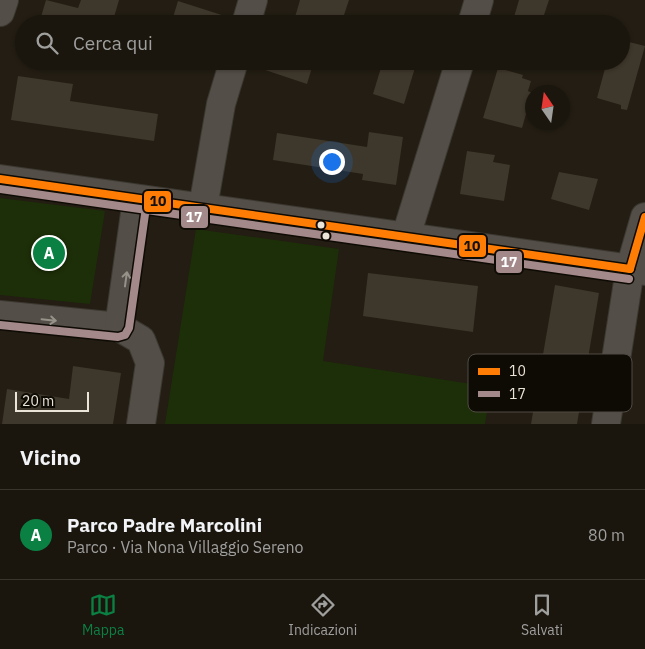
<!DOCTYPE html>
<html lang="it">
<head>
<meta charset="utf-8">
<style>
  :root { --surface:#1a160e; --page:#231f17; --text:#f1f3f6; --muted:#9f9f9e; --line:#38352e; --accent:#0b8043 }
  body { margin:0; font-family:"IBM Plex Sans",sans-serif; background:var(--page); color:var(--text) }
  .compass { position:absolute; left:525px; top:85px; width:45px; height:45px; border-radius:50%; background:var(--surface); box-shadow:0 1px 4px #0004; rotate:347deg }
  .scale { position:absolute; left:15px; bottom:12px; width:74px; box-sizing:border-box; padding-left:5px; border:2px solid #ebe4d9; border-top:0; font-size:14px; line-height:18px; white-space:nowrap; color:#ebe4d9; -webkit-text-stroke:4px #0e0a04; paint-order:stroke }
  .you { position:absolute; left:331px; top:161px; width:18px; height:18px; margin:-12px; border:4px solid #fff; border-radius:50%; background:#1a73e8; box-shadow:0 0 0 8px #1a73e833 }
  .badge { display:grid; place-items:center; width:32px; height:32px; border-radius:50%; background:var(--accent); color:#fff; font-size:16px; font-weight:700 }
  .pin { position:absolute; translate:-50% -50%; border:2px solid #fff; box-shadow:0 1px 5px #0006 }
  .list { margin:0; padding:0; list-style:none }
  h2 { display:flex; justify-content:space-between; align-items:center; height:65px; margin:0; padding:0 20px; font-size:21px }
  h2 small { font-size:16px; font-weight:400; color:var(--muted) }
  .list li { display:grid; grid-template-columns:32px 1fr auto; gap:15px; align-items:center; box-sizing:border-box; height:90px; padding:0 20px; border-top:1px solid var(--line) }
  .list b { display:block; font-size:19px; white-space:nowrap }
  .list p { margin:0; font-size:16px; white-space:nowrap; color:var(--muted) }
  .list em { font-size:16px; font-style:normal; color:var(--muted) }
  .icon { flex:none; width:28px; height:28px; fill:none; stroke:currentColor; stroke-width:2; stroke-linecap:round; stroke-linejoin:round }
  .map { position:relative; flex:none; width:645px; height:424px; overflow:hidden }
  .search { position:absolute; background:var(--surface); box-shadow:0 1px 4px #0004; left:15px; right:15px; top:15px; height:55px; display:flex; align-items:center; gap:12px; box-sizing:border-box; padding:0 18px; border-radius:28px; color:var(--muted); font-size:19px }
  .sheet { height:155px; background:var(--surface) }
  nav { display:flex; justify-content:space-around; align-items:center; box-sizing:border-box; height:70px; border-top:1px solid var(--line); background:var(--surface); font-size:14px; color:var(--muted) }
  nav a { display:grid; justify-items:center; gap:2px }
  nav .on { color:var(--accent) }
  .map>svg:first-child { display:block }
  .green { fill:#1d2f08 }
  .building { fill:#3e372b }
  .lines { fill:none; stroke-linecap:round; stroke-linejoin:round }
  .minor-casing { stroke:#3c3831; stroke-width:30 }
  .minor { stroke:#534e47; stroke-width:28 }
  .bus-1-casing { stroke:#0e0a04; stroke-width:11 }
  .bus-2-casing { stroke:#0e0a04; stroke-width:11 }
  .bus-1 { stroke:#ff7d04; stroke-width:8 }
  .bus-2 { stroke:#a38989; stroke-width:8 }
  .oneway { stroke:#979289 }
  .bus-dot { fill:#ebe4d9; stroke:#0e0a04; stroke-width:2 }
  .key { fill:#0e0a04; stroke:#504b44; stroke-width:1 }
  .key-label { font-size:14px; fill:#ebe4d9 }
  .line-badge { stroke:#0e0a04; stroke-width:2 }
  .badge-label { font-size:14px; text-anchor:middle; font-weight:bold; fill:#fff }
  .pale-badge-label { font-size:14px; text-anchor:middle; font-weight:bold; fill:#111 }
</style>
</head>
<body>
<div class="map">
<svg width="645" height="424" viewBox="0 0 645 424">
  <rect width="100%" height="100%" fill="#231d13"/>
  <g class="green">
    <polygon points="0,198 105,211 90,304 0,295"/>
    <polygon points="196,229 339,249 323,361 491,387 485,424 165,424"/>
  </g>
  <g class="building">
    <polygon points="46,0 78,8 81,0 119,0 112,24 42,24 44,18 41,17"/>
    <polygon points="300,0 349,0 341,24 293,24"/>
    <polygon points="519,0 549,0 541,24 512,24"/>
    <polygon points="178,1 231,18 231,24 171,24"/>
    <polygon points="621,40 645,46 627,110 621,109 621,105 597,98 607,61 621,61"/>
    <polygon points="251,61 314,61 307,84 250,65"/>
    <polygon points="383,61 417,61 404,104 373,94"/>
    <polygon points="498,68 523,75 522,78 531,81 528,91 532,93 522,128 483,118"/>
    <polygon points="18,76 73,84 70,101 158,114 154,141 11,120"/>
    <polygon points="369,132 403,137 396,185 362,180 363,174 273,160 277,133 367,147"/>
    <polygon points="467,151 495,155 493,162 510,165 504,201 460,194"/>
    <polygon points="559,172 598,179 589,210 551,199"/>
    <polygon points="368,273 478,286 473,332 363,316"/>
    <polygon points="555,285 599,293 577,424 531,424"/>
    <polygon points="73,366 121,373 113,424 2,424 7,389 69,399"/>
  </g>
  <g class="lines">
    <g class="minor-casing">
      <g id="minor">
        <polyline points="0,12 4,0"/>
        <polyline points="246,24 253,0"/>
        <polyline points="472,24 479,0"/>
        <polyline points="0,179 645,271"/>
        <polyline points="203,207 221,104 234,61"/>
        <polyline points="406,236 460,61"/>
        <polyline points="0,315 119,327 141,340 150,363 141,424"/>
        <polyline points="119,327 137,199"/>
        <polyline points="606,424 630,269 645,217"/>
      </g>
    </g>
    <use href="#minor" class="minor"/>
    <g class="bus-1-casing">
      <g id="bus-1">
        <polyline points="0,179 630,269"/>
        <polyline points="630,269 645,217"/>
      </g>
    </g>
    <g class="bus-2-casing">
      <g id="bus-2">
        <polyline points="0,189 629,279"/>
        <polyline points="0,325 118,337 125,335 129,328 147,200"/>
      </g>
    </g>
    <use href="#bus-1" class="bus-1"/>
    <use href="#bus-2" class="bus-2"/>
  </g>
  <defs><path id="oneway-shaft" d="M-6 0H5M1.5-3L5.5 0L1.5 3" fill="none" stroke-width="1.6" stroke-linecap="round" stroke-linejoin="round" transform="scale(1.25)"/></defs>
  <g class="oneway">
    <use href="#oneway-shaft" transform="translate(126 279) rotate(-82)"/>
    <use href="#oneway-shaft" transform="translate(49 320) rotate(6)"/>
  </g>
  <g class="bus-dot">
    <circle cx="321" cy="225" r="4.5"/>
    <circle cx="326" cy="236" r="4.5"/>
  </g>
  <rect x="468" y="354" width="164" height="58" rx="8" class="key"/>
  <rect x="478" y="368" width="22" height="7" fill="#ff7d04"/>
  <rect x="478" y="391" width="22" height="6" fill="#a38989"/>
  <g class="key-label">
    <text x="509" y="376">10</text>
    <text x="509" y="399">17</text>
  </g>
  <g class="line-badge">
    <rect x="143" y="190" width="29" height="23" rx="5" fill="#ff7d04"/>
    <rect x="180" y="205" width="29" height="24" rx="5" fill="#a38989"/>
    <rect x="458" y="234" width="29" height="24" rx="5" fill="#ff7d04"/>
    <rect x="495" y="250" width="28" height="24" rx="5" fill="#a38989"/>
  </g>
  <g class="badge-label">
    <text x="194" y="222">17</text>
    <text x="509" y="267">17</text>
  </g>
  <g class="pale-badge-label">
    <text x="158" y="206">10</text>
    <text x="472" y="251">10</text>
  </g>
</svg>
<svg class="compass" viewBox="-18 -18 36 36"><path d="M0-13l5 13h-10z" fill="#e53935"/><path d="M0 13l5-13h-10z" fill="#9f9f9e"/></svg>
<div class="scale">20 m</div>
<div class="you"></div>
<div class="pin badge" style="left:49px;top:253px">A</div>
<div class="search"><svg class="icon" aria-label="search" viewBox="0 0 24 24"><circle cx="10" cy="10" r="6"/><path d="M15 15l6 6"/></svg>Cerca qui</div>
</div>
<section class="sheet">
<h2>Vicino<small></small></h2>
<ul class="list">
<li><span class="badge">A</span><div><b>Parco Padre Marcolini</b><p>Parco · Via Nona Villaggio Sereno</p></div><em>80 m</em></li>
</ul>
</section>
<nav>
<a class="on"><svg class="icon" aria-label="map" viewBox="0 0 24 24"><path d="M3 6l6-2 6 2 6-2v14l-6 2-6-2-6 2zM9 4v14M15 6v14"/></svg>Mappa</a>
<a><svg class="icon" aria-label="directions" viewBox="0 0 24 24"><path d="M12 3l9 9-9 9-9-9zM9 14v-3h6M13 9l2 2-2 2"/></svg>Indicazioni</a>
<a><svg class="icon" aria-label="saved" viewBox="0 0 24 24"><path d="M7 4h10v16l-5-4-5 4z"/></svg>Salvati</a>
</nav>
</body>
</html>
